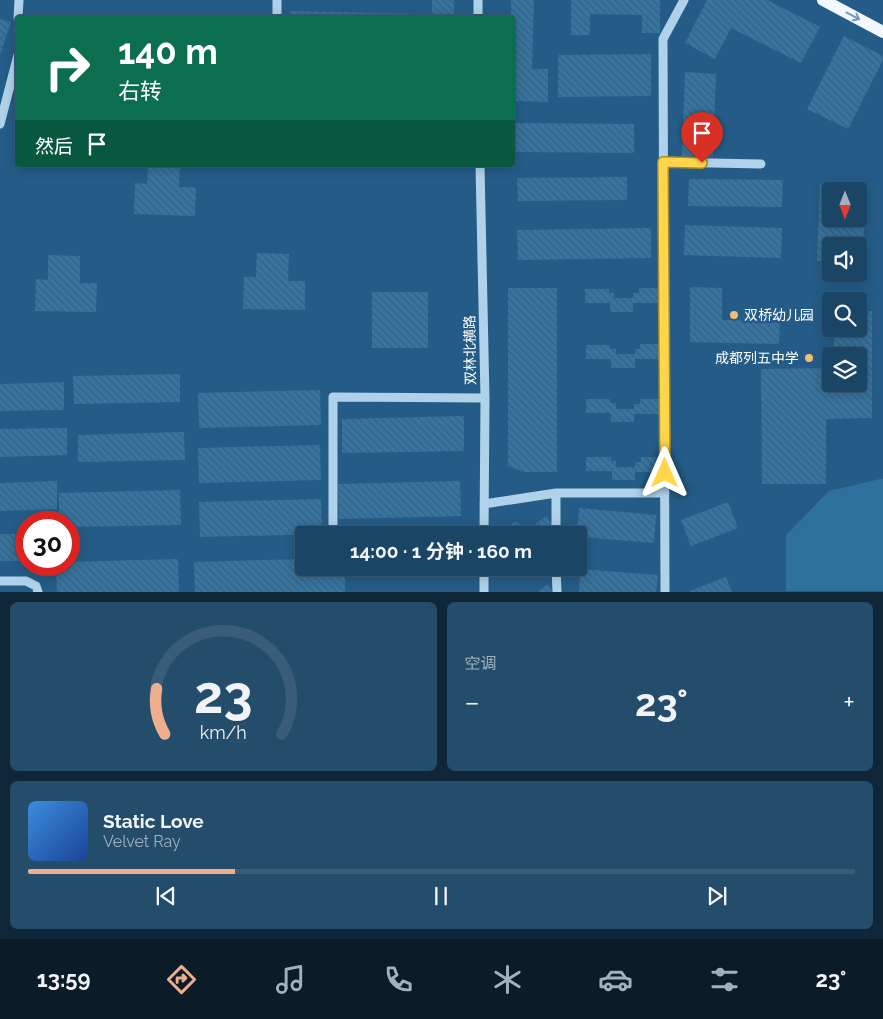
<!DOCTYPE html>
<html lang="zh">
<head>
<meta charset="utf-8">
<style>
	:root { --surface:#1b4565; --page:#244c6b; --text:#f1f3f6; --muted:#a0b1bf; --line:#395d79; --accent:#eead8d }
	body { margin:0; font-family:Raleway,"Noto Sans SC",sans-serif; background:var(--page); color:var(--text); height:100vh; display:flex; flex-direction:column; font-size:19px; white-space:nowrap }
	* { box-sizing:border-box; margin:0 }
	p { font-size:16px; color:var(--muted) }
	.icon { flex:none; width:28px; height:28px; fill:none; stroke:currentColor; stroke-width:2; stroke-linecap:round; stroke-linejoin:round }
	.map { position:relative; height:592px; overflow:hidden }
	.panel { display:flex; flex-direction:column; gap:10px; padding:10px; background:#0f2638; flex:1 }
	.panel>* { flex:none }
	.hud { position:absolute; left:15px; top:15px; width:500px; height:152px; border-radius:5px; box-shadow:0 2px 12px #0003,0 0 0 1px var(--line); background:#0b6e4f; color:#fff; overflow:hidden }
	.needle { width:32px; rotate:180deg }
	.controls { position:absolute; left:822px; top:182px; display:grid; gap:10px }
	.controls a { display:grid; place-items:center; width:45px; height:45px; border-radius:5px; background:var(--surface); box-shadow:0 2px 12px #0003,0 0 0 1px var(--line); font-size:25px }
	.speed { position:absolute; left:15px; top:511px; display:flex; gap:10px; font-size:25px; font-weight:700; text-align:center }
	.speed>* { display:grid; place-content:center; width:65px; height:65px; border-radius:50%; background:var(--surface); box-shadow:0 2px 12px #0003,0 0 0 1px var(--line); line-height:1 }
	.speed .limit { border:8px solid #d22; background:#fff; color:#111 }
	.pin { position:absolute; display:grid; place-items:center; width:42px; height:42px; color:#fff; margin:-51px -21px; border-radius:50% 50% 50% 0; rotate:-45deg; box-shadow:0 0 5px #0007 }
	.pin .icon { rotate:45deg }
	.me { position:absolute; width:55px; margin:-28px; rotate:0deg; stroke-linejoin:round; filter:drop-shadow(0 0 4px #0008) }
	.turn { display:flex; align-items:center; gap:18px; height:105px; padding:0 20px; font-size:22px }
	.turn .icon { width:65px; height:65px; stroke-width:2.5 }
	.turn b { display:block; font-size:35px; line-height:42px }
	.then { display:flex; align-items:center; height:48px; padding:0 20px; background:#0003; gap:10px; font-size:19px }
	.big { font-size:38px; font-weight:700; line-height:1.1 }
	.panel .tile { flex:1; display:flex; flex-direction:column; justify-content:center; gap:8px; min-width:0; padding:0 18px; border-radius:8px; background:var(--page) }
	.panel .dial { align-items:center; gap:0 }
	.dial svg { height:130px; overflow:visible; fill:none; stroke:var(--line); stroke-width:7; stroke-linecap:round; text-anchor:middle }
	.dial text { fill:var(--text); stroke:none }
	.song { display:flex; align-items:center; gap:15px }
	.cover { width:60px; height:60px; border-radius:8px; background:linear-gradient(135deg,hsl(210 70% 55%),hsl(220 70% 35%)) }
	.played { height:5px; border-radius:2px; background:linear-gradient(90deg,var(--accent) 25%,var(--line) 25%) }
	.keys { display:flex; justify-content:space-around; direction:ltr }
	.heat { display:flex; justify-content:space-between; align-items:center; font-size:28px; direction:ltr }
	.panel .tiles { flex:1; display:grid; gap:10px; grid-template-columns:1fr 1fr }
	.tile:last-child { grid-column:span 2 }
	.trip { position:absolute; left:295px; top:526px; width:292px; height:50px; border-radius:5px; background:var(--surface); box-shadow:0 2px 12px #0003,0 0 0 1px var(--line); font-weight:700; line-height:50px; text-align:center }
	.menu { display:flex; height:80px; justify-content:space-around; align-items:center; background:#0b1c28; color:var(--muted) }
	.menu .icon { width:35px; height:35px }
	.menu .current { color:var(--accent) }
	.menu b { font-size:22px; color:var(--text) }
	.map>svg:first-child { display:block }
</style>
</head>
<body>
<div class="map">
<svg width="883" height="592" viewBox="0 0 883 592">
	<defs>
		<pattern id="building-back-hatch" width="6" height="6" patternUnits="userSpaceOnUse" patternTransform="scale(1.25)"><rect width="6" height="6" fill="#3475a3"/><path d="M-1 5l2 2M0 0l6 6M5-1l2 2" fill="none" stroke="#415e73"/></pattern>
	</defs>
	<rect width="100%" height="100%" fill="#245c87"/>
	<!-- grass -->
	<path fill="#2e709e" d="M880,479H883V591H786V535L829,491Z"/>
	<!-- building -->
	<path fill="url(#building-back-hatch)" fill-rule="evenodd" d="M432,0H454V18H432Z
		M511,0H534L532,69H548V102L512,101V18H511Z
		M571,0H660V33H642V15L590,14V35H571Z
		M707,0H767L820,27L801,63L731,28L715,59L685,43Z
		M290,11L427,14V18H289Z
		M261,14V18H193V16Z
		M0,19L11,22L0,55Z
		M844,36L883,56V60L848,129L807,109Z
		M651,54V96L558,97V55Z
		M685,72L716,74L713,158L682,156Z
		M516,123L634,124V153L516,152Z
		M148,165H180L179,187H196L195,216L134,214L135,183L147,184Z
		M627,177V200L518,201L517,178Z
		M689,179L783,180L782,207L688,206Z
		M820,183L865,184L863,262H859V246H831V261H817ZM831,191H859V219H831Z
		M685,225L782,228L781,258L684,255Z
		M651,228V258L518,260L517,230Z
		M257,253L289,254L288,281H305V310L243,309L244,277H256Z
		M48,255L80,256V283H97L96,312L35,311L36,279L48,280Z
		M690,287L722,288V320L780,321L779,344L690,342Z
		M508,288H557V472H524L508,466Z
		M639,288H660V303H633V312H610V303H585V289H609V293H614V298H633V293H639Z
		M372,292H428V348H372Z
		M859,311H872V418L826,419V484H762L761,369L831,368V384H859V356H834V329H859Z
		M640,344H662V359H635V368H611V359H586V345H610V349H616V354H635V349H640Z
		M180,374V402L74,404L73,376Z
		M64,382V410L0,411V384Z
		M320,390L321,425L199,428L198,393Z
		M586,399H610V403H616V409H634V404H640V399H661V414H634V422H611V413H586Z
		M464,416V451L342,453V419Z
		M67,428V455L0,457V429Z
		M184,432L185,460L78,462V435Z
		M320,445L321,480L199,483L198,448Z
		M586,457H611V461H616V467H635V462H641V457H662V472H635V480H612V471H586Z
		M57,481V509L0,511V483Z
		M460,481L461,516L339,519L338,484Z
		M180,490L181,525L69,527V522H59V493Z
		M321,499L322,534L200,537L199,502Z
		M728,502L738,528L691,546L681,520Z
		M579,508L656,515L654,543L579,537V535H577Z
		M546,516L554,526L542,535H512L507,533L514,521L529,529Z
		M0,534H26V561H0Z
		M178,559L179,592H57L56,565H69V562Z
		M304,559V568H345V592H195L194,562Z
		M374,568H442V574L374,575Z
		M580,569L658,575L656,592H579Z
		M726,577L732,592H690V591Z
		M548,584L553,592H538Z"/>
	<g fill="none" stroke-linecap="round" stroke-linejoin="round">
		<!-- minor -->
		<path stroke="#afd1e9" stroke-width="9" d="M478,0V18
			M18,18L19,0
			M277,18V0
			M0,124L18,55
			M663,162L761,164
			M480,165L485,398L484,535
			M556,493V535
			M484,504L556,493H665
			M333,535V397L485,398
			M556,568L557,592
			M0,581H26L36,586L38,592
			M484,592V568
			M665,592L663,39L684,0"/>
		<!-- major -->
		<path stroke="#f2f8fe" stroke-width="12" d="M823,0L883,32"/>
	</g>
	<!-- one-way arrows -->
	<defs><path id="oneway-shaft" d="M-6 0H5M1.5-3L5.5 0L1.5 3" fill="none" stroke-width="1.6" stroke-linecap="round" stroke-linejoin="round" transform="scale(1.25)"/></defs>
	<use stroke="#769ab7" href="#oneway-shaft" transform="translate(853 16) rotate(28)"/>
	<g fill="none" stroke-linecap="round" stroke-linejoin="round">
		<!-- route casing -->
		<g stroke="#a68a30" stroke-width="12">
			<path id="route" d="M665,473L663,162L702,163"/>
		</g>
		<!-- route -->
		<use href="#route" stroke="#ffd54a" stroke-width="9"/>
	</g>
	<!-- markers -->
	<g fill="#f3bd72" stroke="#245c87" stroke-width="2">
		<circle cx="734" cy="315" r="5"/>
		<circle cx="809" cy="358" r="5"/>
	</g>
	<g text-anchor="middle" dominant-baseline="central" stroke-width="5" stroke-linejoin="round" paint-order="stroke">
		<!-- poi labels -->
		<g font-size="14" fill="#fff" stroke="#245c87" text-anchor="start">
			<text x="744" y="315">双桥幼儿园</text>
			<text x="799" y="358" text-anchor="end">成都列五中学</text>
		</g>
		<!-- street labels -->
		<g font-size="14" fill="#fff" stroke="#245c87">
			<text transform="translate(470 350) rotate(-91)">双林北横路</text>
		</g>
	</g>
</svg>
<div class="controls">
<a><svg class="needle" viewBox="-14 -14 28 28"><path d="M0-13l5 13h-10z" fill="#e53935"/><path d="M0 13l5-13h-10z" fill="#a0b1bf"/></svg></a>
<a><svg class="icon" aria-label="sound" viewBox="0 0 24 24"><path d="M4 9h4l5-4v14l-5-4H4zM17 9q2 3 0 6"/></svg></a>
<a><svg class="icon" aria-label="search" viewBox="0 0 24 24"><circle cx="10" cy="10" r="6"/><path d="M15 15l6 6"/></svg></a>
<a><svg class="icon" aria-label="layers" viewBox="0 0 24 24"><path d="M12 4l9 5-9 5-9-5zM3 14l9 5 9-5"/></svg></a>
</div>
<div class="speed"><div class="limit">30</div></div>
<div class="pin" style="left:702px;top:163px;background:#d93025"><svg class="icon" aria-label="arrive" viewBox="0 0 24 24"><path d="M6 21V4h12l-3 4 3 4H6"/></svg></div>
<svg class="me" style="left:665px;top:473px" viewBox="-20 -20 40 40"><path d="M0-17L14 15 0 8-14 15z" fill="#ffd54a" stroke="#fff" stroke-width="4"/></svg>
<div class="trip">14:00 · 1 分钟 · 160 m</div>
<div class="hud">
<div class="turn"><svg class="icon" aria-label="right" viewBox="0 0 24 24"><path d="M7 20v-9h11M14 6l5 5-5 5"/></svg><div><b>140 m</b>右转</div></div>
<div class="then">然后<svg class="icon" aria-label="arrive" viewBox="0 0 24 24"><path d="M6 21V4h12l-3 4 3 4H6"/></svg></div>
</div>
</div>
<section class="panel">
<div class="tiles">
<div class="tile dial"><svg viewBox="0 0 100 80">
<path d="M14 69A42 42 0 1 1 86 69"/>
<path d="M14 69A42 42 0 0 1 9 41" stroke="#eead8d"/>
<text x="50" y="56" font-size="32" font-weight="700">23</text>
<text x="50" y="72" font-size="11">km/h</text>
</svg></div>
<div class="tile"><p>空调</p>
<div class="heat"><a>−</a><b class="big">23°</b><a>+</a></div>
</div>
<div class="tile">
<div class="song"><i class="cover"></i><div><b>Static Love</b><p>Velvet Ray</p></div></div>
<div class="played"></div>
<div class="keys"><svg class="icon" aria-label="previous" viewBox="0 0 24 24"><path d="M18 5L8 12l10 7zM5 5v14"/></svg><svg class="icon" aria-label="pause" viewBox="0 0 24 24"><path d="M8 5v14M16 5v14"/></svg><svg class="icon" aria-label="next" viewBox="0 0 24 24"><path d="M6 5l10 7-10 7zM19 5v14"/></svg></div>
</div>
</div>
</section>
<nav class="menu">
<b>13:59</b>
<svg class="icon current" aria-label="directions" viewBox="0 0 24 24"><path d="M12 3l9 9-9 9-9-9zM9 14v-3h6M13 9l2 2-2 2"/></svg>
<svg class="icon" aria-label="music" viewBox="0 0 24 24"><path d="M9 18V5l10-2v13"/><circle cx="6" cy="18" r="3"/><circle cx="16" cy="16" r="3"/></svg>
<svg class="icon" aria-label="phone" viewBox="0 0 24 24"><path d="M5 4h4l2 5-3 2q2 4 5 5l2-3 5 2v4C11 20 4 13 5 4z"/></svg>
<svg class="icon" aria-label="climate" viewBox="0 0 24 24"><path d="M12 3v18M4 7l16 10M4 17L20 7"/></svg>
<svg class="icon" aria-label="car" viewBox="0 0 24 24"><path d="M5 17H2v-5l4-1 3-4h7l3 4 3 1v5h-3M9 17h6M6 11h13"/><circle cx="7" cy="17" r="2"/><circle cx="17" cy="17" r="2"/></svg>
<svg class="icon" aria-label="filters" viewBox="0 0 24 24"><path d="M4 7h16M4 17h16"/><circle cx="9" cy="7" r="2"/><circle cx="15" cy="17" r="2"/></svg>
<b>23°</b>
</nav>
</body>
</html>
